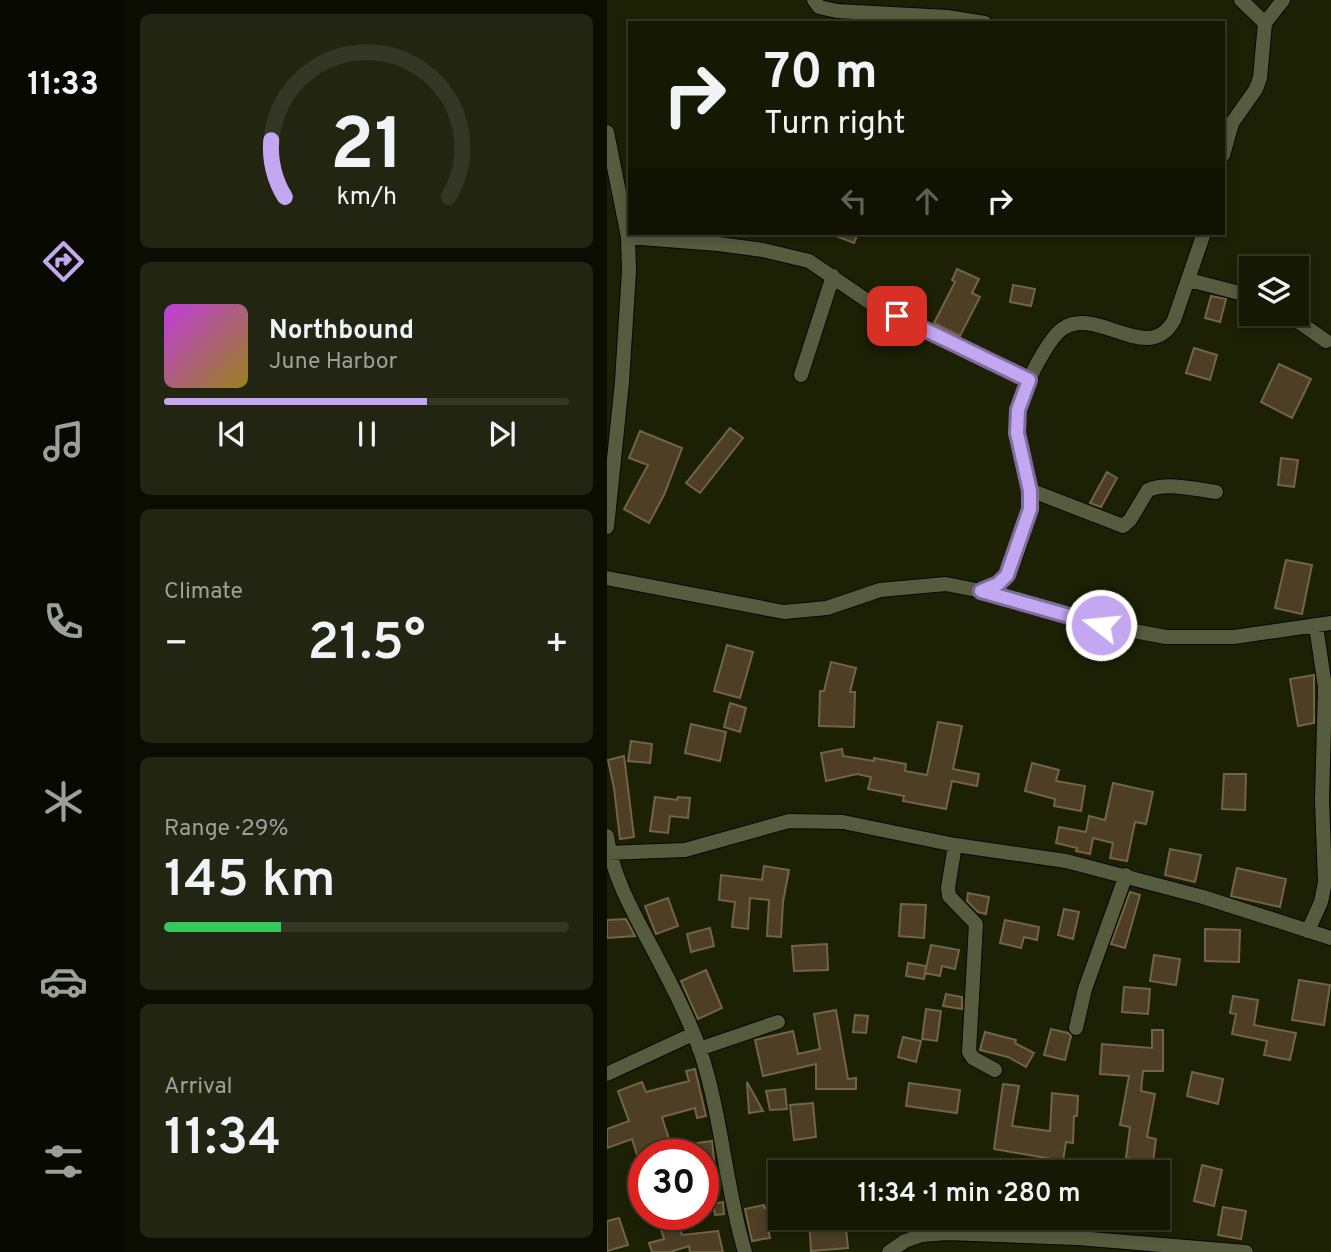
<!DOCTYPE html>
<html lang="en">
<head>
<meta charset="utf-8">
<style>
	:root { --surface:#151803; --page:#222512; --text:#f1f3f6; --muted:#9da09a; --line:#343725; --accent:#c4a7f1 }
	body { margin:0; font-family:Overpass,sans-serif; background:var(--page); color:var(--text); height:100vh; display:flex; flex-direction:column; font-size:26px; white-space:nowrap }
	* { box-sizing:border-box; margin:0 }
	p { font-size:23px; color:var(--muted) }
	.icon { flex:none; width:38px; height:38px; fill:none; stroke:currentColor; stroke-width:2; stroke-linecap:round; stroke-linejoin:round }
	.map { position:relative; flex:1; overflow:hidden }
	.details { display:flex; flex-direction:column; gap:14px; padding:14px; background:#0c0d02; width:481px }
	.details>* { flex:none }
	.guide { position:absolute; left:21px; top:21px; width:597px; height:214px; border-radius:0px; box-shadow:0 4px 10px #0003,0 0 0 2px var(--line); background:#151803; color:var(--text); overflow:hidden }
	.buttons { position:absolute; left:632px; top:256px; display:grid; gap:14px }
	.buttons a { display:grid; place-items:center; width:70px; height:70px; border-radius:0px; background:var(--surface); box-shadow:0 4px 10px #0003,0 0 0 2px var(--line); font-size:35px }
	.speed { position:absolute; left:21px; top:1139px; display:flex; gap:14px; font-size:35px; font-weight:700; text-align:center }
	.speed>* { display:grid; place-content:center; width:91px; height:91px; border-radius:50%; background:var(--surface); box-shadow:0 4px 10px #0003,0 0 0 2px var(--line); line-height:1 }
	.speed .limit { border:10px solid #d22; background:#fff; color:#111 }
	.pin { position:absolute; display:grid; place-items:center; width:60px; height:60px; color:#fff; margin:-30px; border-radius:14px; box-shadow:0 4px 10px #0006 }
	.me { position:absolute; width:77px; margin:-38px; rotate:286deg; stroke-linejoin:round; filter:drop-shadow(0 0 5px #0008) }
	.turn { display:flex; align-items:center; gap:24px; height:147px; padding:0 21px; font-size:32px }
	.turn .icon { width:91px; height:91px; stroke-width:2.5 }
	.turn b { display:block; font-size:49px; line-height:60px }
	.lanes { display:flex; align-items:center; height:66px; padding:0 21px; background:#0003; justify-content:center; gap:35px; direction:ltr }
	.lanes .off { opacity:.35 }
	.big { font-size:52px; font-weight:600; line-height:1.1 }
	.details .widget { flex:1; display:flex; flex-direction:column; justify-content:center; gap:10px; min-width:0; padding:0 24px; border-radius:10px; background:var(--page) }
	.details .dial { align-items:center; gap:0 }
	.dial svg { height:182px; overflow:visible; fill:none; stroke:var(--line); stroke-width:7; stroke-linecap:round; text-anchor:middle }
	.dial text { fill:var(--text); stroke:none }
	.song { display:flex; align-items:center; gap:21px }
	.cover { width:84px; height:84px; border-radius:10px; background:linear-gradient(135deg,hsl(290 70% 55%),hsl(50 70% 35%)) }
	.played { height:7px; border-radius:4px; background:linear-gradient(90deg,var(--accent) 65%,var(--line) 65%) }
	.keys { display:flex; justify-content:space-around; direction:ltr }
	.heat { display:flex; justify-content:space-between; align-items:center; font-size:38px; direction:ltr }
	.charge { height:10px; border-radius:5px; background:linear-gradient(90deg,#34c759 29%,var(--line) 0) }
	.trip { position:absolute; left:161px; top:1160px; width:402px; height:70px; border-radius:0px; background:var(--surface); box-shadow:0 4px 10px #0003,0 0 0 2px var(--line); font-weight:600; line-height:70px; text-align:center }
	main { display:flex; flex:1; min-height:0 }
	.menu { display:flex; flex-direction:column; width:126px; justify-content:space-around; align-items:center; background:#080a01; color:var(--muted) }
	.menu .icon { width:49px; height:49px }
	.menu .current { color:var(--accent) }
	.menu b { font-size:32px; color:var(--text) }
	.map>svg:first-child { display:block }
</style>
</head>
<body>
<main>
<nav class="menu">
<b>11:33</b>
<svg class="icon current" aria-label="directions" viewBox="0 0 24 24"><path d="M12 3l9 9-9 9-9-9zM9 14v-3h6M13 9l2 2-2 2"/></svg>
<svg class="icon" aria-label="music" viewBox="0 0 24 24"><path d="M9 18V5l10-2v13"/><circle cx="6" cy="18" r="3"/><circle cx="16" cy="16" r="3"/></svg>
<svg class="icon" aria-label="phone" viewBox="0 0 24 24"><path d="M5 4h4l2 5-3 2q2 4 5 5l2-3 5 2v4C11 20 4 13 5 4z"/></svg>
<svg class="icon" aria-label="climate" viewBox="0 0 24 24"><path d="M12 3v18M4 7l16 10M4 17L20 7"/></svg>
<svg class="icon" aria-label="car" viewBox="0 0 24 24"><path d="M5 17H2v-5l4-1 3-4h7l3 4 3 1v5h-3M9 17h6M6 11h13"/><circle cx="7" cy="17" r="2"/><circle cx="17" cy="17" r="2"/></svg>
<svg class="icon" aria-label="filters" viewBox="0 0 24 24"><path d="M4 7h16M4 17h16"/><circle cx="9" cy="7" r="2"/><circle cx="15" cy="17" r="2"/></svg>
</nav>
<section class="details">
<div class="widget dial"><svg viewBox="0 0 100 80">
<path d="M14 69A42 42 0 1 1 86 69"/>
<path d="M14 69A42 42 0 0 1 8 44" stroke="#c4a7f1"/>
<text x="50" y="56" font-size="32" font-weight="700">21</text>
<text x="50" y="72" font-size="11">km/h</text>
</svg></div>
<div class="widget">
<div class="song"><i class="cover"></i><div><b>Northbound</b><p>June Harbor</p></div></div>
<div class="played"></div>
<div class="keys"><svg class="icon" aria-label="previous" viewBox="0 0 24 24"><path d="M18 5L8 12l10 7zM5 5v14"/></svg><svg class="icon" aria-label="pause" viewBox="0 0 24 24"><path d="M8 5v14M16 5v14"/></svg><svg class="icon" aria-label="next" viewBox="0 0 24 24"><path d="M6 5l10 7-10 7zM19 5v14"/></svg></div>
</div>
<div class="widget"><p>Climate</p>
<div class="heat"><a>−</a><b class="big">21.5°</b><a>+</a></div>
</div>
<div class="widget"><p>Range · 29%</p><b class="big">145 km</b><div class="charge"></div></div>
<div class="widget"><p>Arrival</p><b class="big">11:34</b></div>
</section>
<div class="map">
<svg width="724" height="1252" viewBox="0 0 724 1252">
	<rect width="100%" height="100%" fill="#1c2004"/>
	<!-- building -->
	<path fill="#4d3e24" stroke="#736448" stroke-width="2" d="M221,233H251L247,243Z
		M350,269L372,279L365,293L373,297L353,336L327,323L348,282L345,280Z
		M406,285L428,289L424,306L403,302Z
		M604,296L619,299L613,322L598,318Z
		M587,348L610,355L603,380L579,373Z
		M672,364L704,379L685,418L654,402Z
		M123,428L136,438L93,493L79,483Z
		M33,431L75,448L57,495L42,523L17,509L41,465L22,458Z
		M674,458L691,460L687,487L671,485Z
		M500,472L510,478L494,507L483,503Z
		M679,560L705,565L695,614L668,608Z
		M120,645L146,652L133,698L107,691Z
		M224,662L249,668L243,692H248L247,727L212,726L213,691H217Z
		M707,675V723L691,726L683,679Z
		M123,703L139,708L133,732L117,727Z
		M331,722L355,726L346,769L372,774L370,786L345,781L339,809L296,801L297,796L261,789L264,777L250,774L219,781L214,753L235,749L236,756L267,761V758L299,764L298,771L320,775Z
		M84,724L119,732L113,761L78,753Z
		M24,741L45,744L43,763L21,761Z
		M17,756L27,837L13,839L7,788L1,760Z
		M425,763L452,770L449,781L478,786L474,811L447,806L448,799L418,791Z
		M617,774H639L638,810L615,809Z
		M506,783L546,792L539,824L528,822L520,861L503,858L506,843L486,838L483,854L469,851L470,848L449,843L452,827L479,832L482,816L498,820Z
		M48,797L70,800L71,797L83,798L81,818L63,816L61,833L43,831Z
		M563,849L594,855L588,882L558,875Z
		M157,866L182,870L176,902L174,937L160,936L162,900L143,898L141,929L125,927L128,902L112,900L114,875L155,880Z
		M630,868L679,879L673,907L624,896Z
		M523,892L533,895L518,948L504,944Z
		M361,893L382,897L379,914L371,912L360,901Z
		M61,898L71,926L49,934L38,906Z
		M294,904L319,905L317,938L292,936Z
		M457,909L472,912L466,939L451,935Z
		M19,919L28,936L0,938V920Z
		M398,920L432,927L430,940L417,937L414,948L393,943Z
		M103,928L107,946L84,952L80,934Z
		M598,929L633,930L632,962L598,961Z
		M220,944L221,970L187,971L185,946Z
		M324,945L352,950L348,969L335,966L333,976L318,973Z
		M547,955L573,959L569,985L543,981Z
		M301,963L319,966L317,979L299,976Z
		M99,970L115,1008L91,1019L74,981Z
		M692,980L723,985L717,1025L685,1020Z
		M517,987L543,989L541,1014L515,1012Z
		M339,994L355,997V1009L336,1006Z
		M626,996L651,1000L647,1025L689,1033L683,1060L657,1055L660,1041L625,1034L629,1014L623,1013Z
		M319,1009L334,1011L330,1041L315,1039Z
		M229,1010L241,1079L249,1078V1089H209V1064L156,1076L148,1040L186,1031L191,1054L213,1049L207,1014Z
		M248,1015L261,1016L259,1033L246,1032Z
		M444,1029L461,1033L464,1036L458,1060L437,1055Z
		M545,1030H556V1071H536L534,1091L548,1094L540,1137L549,1139L546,1162L519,1158L523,1127L513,1125L522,1076L493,1074L495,1044L545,1048Z
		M378,1032L409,1040L408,1043L427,1053L419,1067L401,1057L373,1050Z
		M296,1037L314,1041L309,1062L291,1057Z
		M88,1069L99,1116L90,1118L88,1108L55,1117L67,1155H30L25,1139L0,1148V1129L22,1121L11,1091L35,1082L39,1092L82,1081L79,1071Z
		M585,1072L616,1079L611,1104L580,1096Z
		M140,1082L156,1111L142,1113Z
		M302,1083L353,1090L350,1113L299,1106Z
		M396,1084L412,1086L405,1126L443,1131L445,1093L471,1096L470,1116H467L466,1143L459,1142L456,1161L387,1149Z
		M178,1089L180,1109L163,1110L159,1091Z
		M206,1103L209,1137L187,1140L183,1105Z
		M105,1141L110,1187L96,1189V1155H91L90,1143Z
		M595,1165L615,1170L607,1206L587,1201Z
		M116,1202L117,1214L108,1215L106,1204Z
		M157,1205V1208L173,1205V1222L160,1224L163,1238L145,1241L138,1209Z
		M616,1207L639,1211L634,1239L611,1235Z
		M55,1214H68L75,1235L111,1231L116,1252H83L82,1246L63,1252H45L42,1243L57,1239L54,1229L59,1228Z
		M12,1218L21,1245L0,1251V1221Z
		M202,1218H238L241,1248L204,1251Z"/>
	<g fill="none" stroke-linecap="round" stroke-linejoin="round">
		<!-- street casing -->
		<g stroke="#070900" stroke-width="16">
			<path id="street" d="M207,0L212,7L230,11L340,17L378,23
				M634,0L658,23
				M0,132L21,237L22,271L15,382L0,527
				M616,155L625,123L649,89L653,78L658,23L676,0
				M21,237L111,244L156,250L202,261L268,306L422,380
				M582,280L644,296
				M679,313L719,341
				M194,375L226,276
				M423,490L516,526L523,520L541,490C561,482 588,489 609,492
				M0,578L177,612L220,608L273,590L339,584L374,591L494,625L559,637H627L724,623
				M374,591C383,587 395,584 401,574C409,559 424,509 423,492C422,482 418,471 416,461C408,430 409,412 421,383C427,368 443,338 455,329C489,304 542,367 567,320L597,233
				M0,836C5,875 25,910 43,944C61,978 80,1014 93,1050C115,1116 118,1186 138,1252
				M348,845L341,888L342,896L369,924L362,1052L366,1058L388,1070
				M0,853L78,850L182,821L236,822L348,845L459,861L596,897L724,938
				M701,931L714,902L718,882L715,800L718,687L709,626
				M469,1028L478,989L519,875
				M92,1049L171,1022
				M0,1074L86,1034
				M282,1252L298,1241L315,1235L340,1233L471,1238L639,1252"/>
		</g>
		<!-- street -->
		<use href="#street" stroke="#575c3f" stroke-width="14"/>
	</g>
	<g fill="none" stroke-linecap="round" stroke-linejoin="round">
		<!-- route casing -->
		<g stroke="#7f6d9d" stroke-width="18">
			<path id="route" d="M290,316L422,380L411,410L410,433L423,491V509L400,575L391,584L374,591L494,625"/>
		</g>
		<!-- route -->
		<use href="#route" stroke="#c4a7f1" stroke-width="12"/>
	</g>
</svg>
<div class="buttons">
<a><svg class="icon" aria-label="layers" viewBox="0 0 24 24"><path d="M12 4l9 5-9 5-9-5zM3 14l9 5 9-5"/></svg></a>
</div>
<div class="speed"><div class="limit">30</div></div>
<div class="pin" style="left:290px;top:316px;background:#d93025"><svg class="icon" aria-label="arrive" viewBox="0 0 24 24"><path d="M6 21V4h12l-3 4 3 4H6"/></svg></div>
<svg class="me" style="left:494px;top:625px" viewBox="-20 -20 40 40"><circle r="17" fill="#c4a7f1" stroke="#fff" stroke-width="3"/><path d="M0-11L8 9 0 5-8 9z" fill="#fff"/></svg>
<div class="trip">11:34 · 1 min · 280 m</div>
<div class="guide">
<div class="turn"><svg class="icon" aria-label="right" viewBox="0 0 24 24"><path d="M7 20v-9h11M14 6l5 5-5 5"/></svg><div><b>70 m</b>Turn right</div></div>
<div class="lanes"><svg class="icon off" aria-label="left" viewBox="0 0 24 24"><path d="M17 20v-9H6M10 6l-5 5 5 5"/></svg><svg class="icon off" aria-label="ahead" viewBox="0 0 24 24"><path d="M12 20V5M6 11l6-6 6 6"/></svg><svg class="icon" aria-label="right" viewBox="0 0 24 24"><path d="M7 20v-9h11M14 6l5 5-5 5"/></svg></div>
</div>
</div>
</main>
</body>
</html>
